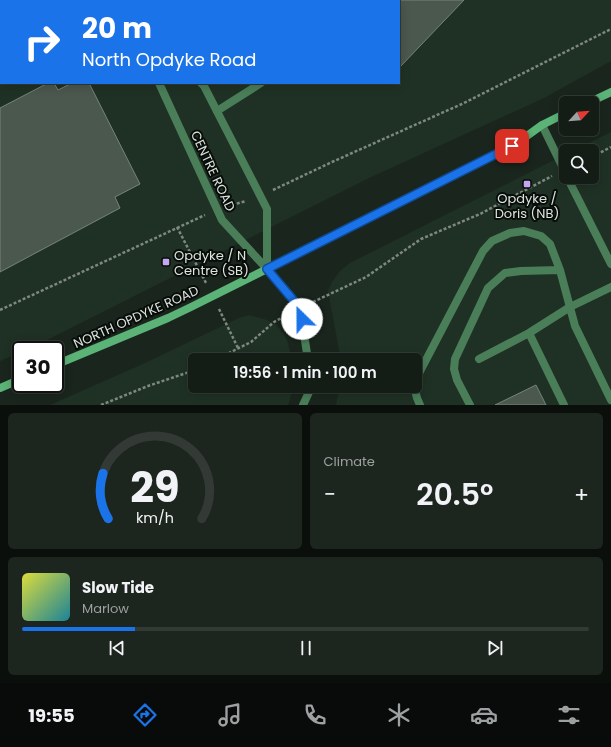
<!DOCTYPE html>
<html lang="en">
<head>
<meta charset="utf-8">
<style>
	:root { --surface:#141c16; --page:#1d251f; --text:#f1f3f6; --muted:#9da1a1; --line:#333a35; --accent:#1a73e8 }
	body { margin:0; font-family:Poppins,sans-serif; background:var(--page); color:var(--text); height:100vh; display:flex; flex-direction:column; font-size:15px; white-space:nowrap }
	* { box-sizing:border-box; margin:0 }
	p { font-size:13px; color:var(--muted) }
	.icon { flex:none; width:22px; height:22px; fill:none; stroke:currentColor; stroke-width:2; stroke-linecap:round; stroke-linejoin:round }
	.map { position:relative; height:405px; overflow:hidden }
	.drawer { display:flex; flex-direction:column; gap:8px; padding:8px; background:#0b0f0c; flex:1 }
	.drawer>* { flex:none }
	.guide { position:absolute; left:0px; top:0px; width:400px; height:84px; box-shadow:0 2px 10px #0003,0 0 0 1px var(--line); background:#1a73e8; color:#fff; overflow:hidden }
	.needle { width:26px; rotate:64deg }
	.fabs { position:absolute; left:559px; top:96px; display:grid; gap:8px }
	.fabs a { display:grid; place-items:center; width:40px; height:40px; border-radius:6px; background:var(--surface); box-shadow:0 2px 10px #0003,0 0 0 1px var(--line); font-size:20px }
	.speed { position:absolute; left:12px; top:341px; display:flex; gap:8px; font-size:20px; font-weight:700; text-align:center }
	.speed>* { display:grid; place-content:center; width:52px; height:52px; border-radius:50%; background:var(--surface); box-shadow:0 2px 10px #0003,0 0 0 1px var(--line); line-height:1 }
	.speed .limit { border:2px solid #111; border-radius:6px; background:#fff; color:#111 }
	.pin { position:absolute; display:grid; place-items:center; width:34px; height:34px; color:#fff; margin:-17px; border-radius:8px; box-shadow:0 2px 6px #0006 }
	.me { position:absolute; width:44px; margin:-22px; rotate:337deg; stroke-linejoin:round; filter:drop-shadow(0 0 3px #0008) }
	.turn { display:flex; align-items:center; gap:14px; height:84px; padding:0 16px; font-size:18px }
	.turn .icon { width:52px; height:52px; stroke-width:2.5 }
	.turn b { display:block; font-size:28px; line-height:34px }
	.big { font-size:30px; font-weight:600; line-height:1.1 }
	.drawer .card { flex:1; display:flex; flex-direction:column; justify-content:center; gap:6px; min-width:0; padding:0 14px; border-radius:6px; background:var(--page) }
	.drawer .dial { align-items:center; gap:0 }
	.dial svg { height:104px; overflow:visible; fill:none; stroke:var(--line); stroke-width:7; stroke-linecap:round; text-anchor:middle }
	.dial text { fill:var(--text); stroke:none }
	.song { display:flex; align-items:center; gap:12px }
	.cover { width:48px; height:48px; border-radius:6px; background:linear-gradient(135deg,hsl(60 70% 55%),hsl(190 70% 35%)) }
	.played { height:4px; border-radius:2px; background:linear-gradient(90deg,var(--accent) 20%,var(--line) 20%) }
	.keys { display:flex; justify-content:space-around; direction:ltr }
	.heat { display:flex; justify-content:space-between; align-items:center; font-size:22px; direction:ltr }
	.drawer .tiles { flex:1; display:grid; gap:8px; grid-template-columns:1fr 1fr }
	.card:last-child { grid-column:span 2 }
	.trip { position:absolute; left:188px; top:353px; width:234px; height:40px; border-radius:6px; background:var(--surface); box-shadow:0 2px 10px #0003,0 0 0 1px var(--line); font-weight:600; line-height:40px; text-align:center }
	.tab-bar { display:flex; height:64px; justify-content:space-around; align-items:center; background:#080b09; color:var(--muted) }
	.tab-bar .icon { width:28px; height:28px }
	.tab-bar .on { color:var(--accent) }
	.tab-bar b { font-size:18px; color:var(--text) }
	.map>svg:first-child { display:block }
</style>
</head>
<body>
<div class="map">
<svg width="611" height="405" viewBox="0 0 611 405">
	<rect width="100%" height="100%" fill="#1a261d"/>
	<!-- built -->
	<path fill="#1f3124" fill-rule="evenodd" d="M0,0H611V61L542,99L369,178L29,349L21,350V352L0,361ZM1,1H399V83H1Z
		M611,132V405H336L340,386H415V360H341L328,291L332,282L340,271L350,263L566,154V177H592V151H573Z
		M249,315L267,320L276,325L284,334L287,340L292,360H195V386H294L288,405H50L145,363L239,318Z"/>
	<!-- building -->
	<path fill="#4b584e" stroke="#768479" d="M399,0H464L399,68Z
		M48,83H54L58,90L72,83H89L140,184L115,197L120,208L0,272V108Z
		M536,385L546,405H495Z"/>
	<g fill="none" stroke-linecap="round" stroke-linejoin="round">
		<!-- path -->
		<path stroke="#7e8880" stroke-width="2.5" stroke-dasharray="3 2" stroke-linecap="butt" d="M592,157L611,147
			M273,190L332,162L464,103L611,29
			M232,205L246,201
			M177,227L206,283
			M313,302L366,277L421,239L480,214L552,176
			M219,309L238,348
			M0,310L205,215
			M215,360L251,342L274,322L287,315
			M101,405L148,386L195,370"/>
		<!-- service -->
		<path stroke="#4a7e59" stroke-width="8" d="M234,0L235,1
			M217,111L261,83
			M529,333L564,405
			M479,359L529,333L570,307L611,287
			M415,383L416,379L483,251L492,241L510,233L524,231L541,236L550,244L560,270L575,326L611,400
			M414,386L417,398L420,405
			M470,405L457,380L454,369L455,359L488,288L505,273L521,271L560,270"/>
		<!-- minor -->
		<path stroke="#4a7e59" stroke-width="8" d="M121,0L122,1
			M159,83L222,220L267,269L300,308L308,360
			M201,83L204,86L267,209V269
			M542,125L566,174
			M567,177L611,264
			M303,405L310,390V386"/>
		<!-- secondary -->
		<path stroke="#5bb377" stroke-width="8" d="M588,103L611,92
			M55,365L168,318L191,307L513,146L542,125L566,113
			M0,388L21,379"/>
	</g>
	<g fill="none" stroke-linecap="round" stroke-linejoin="round">
		<!-- route casing -->
		<g stroke="#114b97" stroke-width="10">
			<path id="route" d="M302,319L300,308L267,269L512,146"/>
		</g>
		<!-- route -->
		<use href="#route" stroke="#1a73e8" stroke-width="7"/>
	</g>
	<!-- markers -->
	<g fill="#c5a7f1" stroke="#080d09" stroke-width="1.5">
		<rect x="523" y="180" width="8" height="8" rx="2"/>
		<rect x="162" y="258" width="8" height="8" rx="2"/>
	</g>
	<g text-anchor="middle" dominant-baseline="central" stroke-width="4" stroke-linejoin="round" paint-order="stroke">
		<!-- street labels -->
		<g font-size="13" fill="#dce4de" stroke="#080d09">
			<text transform="translate(213 171) rotate(65)">CENTRE ROAD</text>
			<text transform="translate(136 317) rotate(-24)">NORTH OPDYKE ROAD</text>
		</g>
		<!-- poi labels -->
		<g font-size="13" fill="#dce4de" stroke="#080d09">
			<text x="527" y="198">Opdyke /<tspan x="527" dy="15">Doris (NB)</tspan></text>
			<text x="174" y="255" text-anchor="start">Opdyke / N<tspan x="174" dy="15">Centre (SB)</tspan></text>
		</g>
	</g>
</svg>
<div class="fabs">
<a><svg class="needle" viewBox="-14 -14 28 28"><path d="M0-13l5 13h-10z" fill="#e53935"/><path d="M0 13l5-13h-10z" fill="#9da1a1"/></svg></a>
<a><svg class="icon" aria-label="search" viewBox="0 0 24 24"><circle cx="10" cy="10" r="6"/><path d="M15 15l6 6"/></svg></a>
</div>
<div class="speed"><div class="limit">30</div></div>
<div class="pin" style="left:512px;top:146px;background:#d93025"><svg class="icon" aria-label="arrive" viewBox="0 0 24 24"><path d="M6 21V4h12l-3 4 3 4H6"/></svg></div>
<svg class="me" style="left:302px;top:319px" viewBox="-20 -20 40 40"><circle r="19" fill="#fff"/><path d="M0-13L10 11 0 6-10 11z" fill="#1a73e8"/></svg>
<div class="trip">19:56 · 1 min · 100 m</div>
<div class="guide">
<div class="turn"><svg class="icon" aria-label="right" viewBox="0 0 24 24"><path d="M7 20v-9h11M14 6l5 5-5 5"/></svg><div><b>20 m</b>North Opdyke Road</div></div>
</div>
</div>
<section class="drawer">
<div class="tiles">
<div class="card dial"><svg viewBox="0 0 100 80">
<path d="M14 69A42 42 0 1 1 86 69"/>
<path d="M14 69A42 42 0 0 1 10 34" stroke="#1a73e8"/>
<text x="50" y="56" font-size="32" font-weight="700">29</text>
<text x="50" y="72" font-size="11">km/h</text>
</svg></div>
<div class="card"><p>Climate</p>
<div class="heat"><a>−</a><b class="big">20.5°</b><a>+</a></div>
</div>
<div class="card">
<div class="song"><i class="cover"></i><div><b>Slow Tide</b><p>Marlow</p></div></div>
<div class="played"></div>
<div class="keys"><svg class="icon" aria-label="previous" viewBox="0 0 24 24"><path d="M18 5L8 12l10 7zM5 5v14"/></svg><svg class="icon" aria-label="pause" viewBox="0 0 24 24"><path d="M8 5v14M16 5v14"/></svg><svg class="icon" aria-label="next" viewBox="0 0 24 24"><path d="M6 5l10 7-10 7zM19 5v14"/></svg></div>
</div>
</div>
</section>
<nav class="tab-bar">
<b>19:55</b>
<svg class="icon on" aria-label="directions" viewBox="0 0 24 24"><path d="M12 3l9 9-9 9-9-9zM9 14v-3h6M13 9l2 2-2 2"/></svg>
<svg class="icon" aria-label="music" viewBox="0 0 24 24"><path d="M9 18V5l10-2v13"/><circle cx="6" cy="18" r="3"/><circle cx="16" cy="16" r="3"/></svg>
<svg class="icon" aria-label="phone" viewBox="0 0 24 24"><path d="M5 4h4l2 5-3 2q2 4 5 5l2-3 5 2v4C11 20 4 13 5 4z"/></svg>
<svg class="icon" aria-label="climate" viewBox="0 0 24 24"><path d="M12 3v18M4 7l16 10M4 17L20 7"/></svg>
<svg class="icon" aria-label="car" viewBox="0 0 24 24"><path d="M5 17H2v-5l4-1 3-4h7l3 4 3 1v5h-3M9 17h6M6 11h13"/><circle cx="7" cy="17" r="2"/><circle cx="17" cy="17" r="2"/></svg>
<svg class="icon" aria-label="filters" viewBox="0 0 24 24"><path d="M4 7h16M4 17h16"/><circle cx="9" cy="7" r="2"/><circle cx="15" cy="17" r="2"/></svg>
</nav>
</body>
</html>
